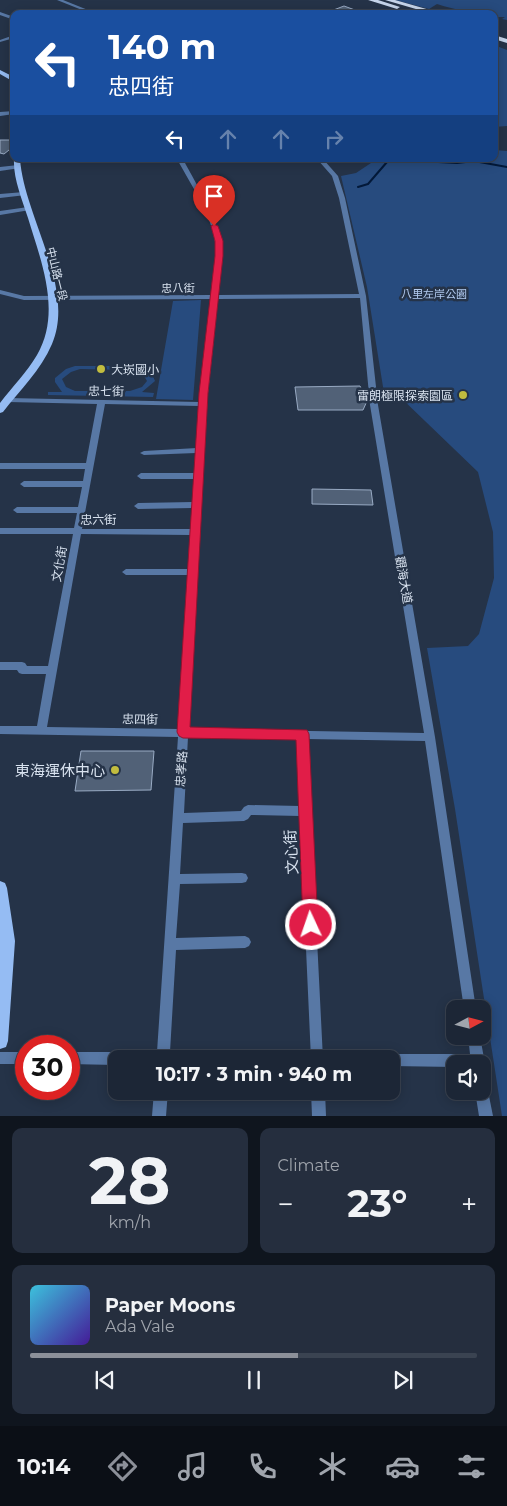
<!DOCTYPE html>
<html lang="en">
<head>
<meta charset="utf-8">
<style>
	:root { --surface:#1c2636; --page:#252e3e; --text:#f1f3f6; --muted:#a0a5ad; --line:#3a4351; --accent:#8c9099 }
	body { margin:0; font-family:Montserrat,"Noto Sans TC",sans-serif; background:var(--page); color:var(--text); height:100vh; display:flex; flex-direction:column; font-size:19px; white-space:nowrap }
	* { box-sizing:border-box; margin:0 }
	p { font-size:16px; color:var(--muted) }
	.icon { flex:none; width:28px; height:28px; fill:none; stroke:currentColor; stroke-width:2; stroke-linecap:round; stroke-linejoin:round }
	.map { position:relative; height:1116px; overflow:hidden }
	.panel { display:flex; flex-direction:column; gap:12px; padding:12px; background:#0f151e; flex:1 }
	.panel>* { flex:none }
	.top-card { position:absolute; left:10px; top:10px; width:488px; height:152px; border-radius:10px; box-shadow:0 2px 12px #0003,0 0 0 1px var(--line); background:#1a4fa0; color:#fff; overflow:hidden }
	.needle { width:32px; rotate:83deg }
	.fabs { position:absolute; left:446px; top:1000px; display:grid; gap:10px }
	.fabs a { display:grid; place-items:center; width:45px; height:45px; border-radius:10px; background:var(--surface); box-shadow:0 2px 12px #0003,0 0 0 1px var(--line); font-size:25px }
	.speed { position:absolute; left:15px; top:1035px; display:flex; gap:10px; font-size:25px; font-weight:700; text-align:center }
	.speed>* { display:grid; place-content:center; width:65px; height:65px; border-radius:50%; background:var(--surface); box-shadow:0 2px 12px #0003,0 0 0 1px var(--line); line-height:1 }
	.speed .limit { border:8px solid #d22; background:#fff; color:#111 }
	.pin { position:absolute; display:grid; place-items:center; width:42px; height:42px; color:#fff; margin:-51px -21px; border-radius:50% 50% 50% 0; rotate:-45deg; box-shadow:0 0 5px #0007 }
	.pin .icon { rotate:45deg }
	.me { position:absolute; width:55px; margin:-28px; rotate:357deg; stroke-linejoin:round; filter:drop-shadow(0 0 4px #0008) }
	.turn { display:flex; align-items:center; gap:18px; height:105px; padding:0 15px; font-size:22px }
	.turn .icon { width:65px; height:65px; stroke-width:2.5 }
	.turn b { display:block; font-size:35px; line-height:42px }
	.lanes { display:flex; align-items:center; height:48px; padding:0 15px; background:#0003; justify-content:center; gap:25px; direction:ltr }
	.lanes .off { opacity:.35 }
	.big { font-size:38px; font-weight:700; line-height:1.1 }
	.panel .widget { flex:1; display:flex; flex-direction:column; justify-content:center; gap:8px; min-width:0; padding:0 18px; border-radius:10px; background:var(--page) }
	.panel .dial { align-items:center; gap:0 }
	.dial b { font-size:65px; line-height:1 }
	.song { display:flex; align-items:center; gap:15px }
	.cover { width:60px; height:60px; border-radius:8px; background:linear-gradient(135deg,hsl(190 70% 55%),hsl(260 70% 35%)) }
	.played { height:5px; border-radius:2px; background:linear-gradient(90deg,var(--accent) 60%,var(--line) 60%) }
	.keys { display:flex; justify-content:space-around; direction:ltr }
	.heat { display:flex; justify-content:space-between; align-items:center; font-size:28px; direction:ltr }
	.panel .tiles { flex:1; display:grid; gap:12px; grid-template-columns:1fr 1fr }
	.widget:last-child { grid-column:span 2 }
	.trip { position:absolute; left:108px; top:1050px; width:292px; height:50px; border-radius:10px; background:var(--surface); box-shadow:0 2px 12px #0003,0 0 0 1px var(--line); font-weight:700; line-height:50px; text-align:center }
	.tab-bar { display:flex; height:80px; justify-content:space-around; align-items:center; background:#0b0f16; color:var(--muted) }
	.tab-bar .icon { width:35px; height:35px }
	.tab-bar .active { color:var(--accent) }
	.tab-bar b { font-size:22px; color:var(--text) }
	.map>svg:first-child { display:block }
</style>
</head>
<body>
<div class="map">
<svg width="507" height="1116" viewBox="0 0 507 1116">
	<rect width="100%" height="100%" fill="#253348"/>
	<!-- green -->
	<path fill="#274b7e" fill-rule="evenodd" d="M395,0H507V20L502,19L505,17H494V14C474,14 456,10 437,4L429,9Z
		M494,45L507,50V126L494,127Z
		M494,150L507,151V1116H502L455,809L427,648L468,646L479,634L494,578L493,532L478,472L399,396L384,393L367,287L341,176L356,173L377,159H494Z
		M201,300L193,400L156,399L173,301Z
		M75,366H138L151,372L155,381L142,392L154,393L153,397L48,395V392H62L55,382V378L66,369ZM80,369L134,370L143,374L147,381L142,387L130,391H75L66,387L62,379L71,372Z"/>
	<g fill="none" stroke-linecap="round" stroke-linejoin="round">
		<!-- stream -->
		<path stroke="#031939" stroke-width="2" d="M358,187L368,184L387,162L401,160L457,163L474,161L507,167"/>
	</g>
	<!-- building -->
	<path fill="#516177" stroke="#99abc4" d="M344,6L355,10L342,14H323Z
		M0,140H14V146L4,154L0,153Z
		M360,386L367,401L363,410H298L295,387Z
		M312,489L371,490L373,505L312,504Z
		M81,751H154L151,790L75,791Z"/>
	<g fill="none" stroke-linecap="round" stroke-linejoin="round">
		<!-- minor -->
		<path fill="#5878a5" fill-rule="evenodd" d="M57,0H63L98,14H92Z
			M0,12L14,17V20L0,15Z
			M14,35V38L0,42V40Z
			M14,111V114L0,116V112Z
			M177,159H183C198,189 222,221 222,256C222,269 219,282 218,295L359,294L339,198L332,176L317,159H323L338,176L345,198L366,296L378,405L435,737L476,1009H464L425,741L307,739L323,1059H311L300,816L251,815L248,819L244,821L183,823L180,874L242,873L246,874L248,878L246,882L242,883L180,884L176,938L245,936L249,938L251,942L249,946L245,948L176,950L170,1052L244,1053L249,1054L250,1059H116V1065L69,1064V1052H157L178,737L0,734V726H37L46,674H22L19,673L17,670H0V662H22L25,663L27,666H48L73,534H0V528H74L77,513H17L13,510L17,507H78L82,487H24L20,484L24,481H83L85,469H0V463H86L97,404L8,402L4,400L8,398L200,402L211,299L24,300L0,294V290L24,296L211,295C213,282 216,269 216,256C217,221 193,189 177,159ZM360,298L370,405L424,733L188,729L208,393L218,299ZM105,404L199,406L197,448L144,451L140,453L144,455L196,453L195,473H141L137,476L141,479H195L193,502L138,503L134,506L138,509L193,508L191,529H82ZM81,534L191,535L189,569H126L122,572L126,575H188L178,729L47,727ZM188,737L297,739L300,806L248,805L244,807L241,811L184,813Z
			M18,165L20,166V168L0,171V167Z
			M24,192L26,193V195L0,198V194Z
			M28,207L31,209L30,210L0,215V211Z
			M468,1036H480L485,1064L483,1069L482,1064H455V1067L391,1066V1059H385L386,1055L391,1054H470Z
			M0,1052H26V1064H0Z
			M482,1085L487,1086L493,1116H479L475,1091H482Z
			M154,1091H168L166,1116H152Z
			M311,1091H325L326,1116H312Z"/>
		<!-- major -->
		<path fill="#95bcf3" fill-rule="evenodd" d="M0,70L14,77V82L0,74Z
			M14,159H20C24,216 76,288 52,344C41,370 20,390 3,412L0,413V403C12,387 27,372 37,355C62,312 41,261 28,218C22,199 13,178 14,159Z
			M0,881L5,883L7,888L15,941L8,1041L6,1047L0,1049Z"/>
		<!-- highway -->
		<path fill="#c6d5eb" fill-rule="evenodd" d="M368,0H378L400,7L397,9Z
			M385,0H395L444,14H433Z
			M494,35L507,39V43L494,39Z"/>
	</g>
	<!-- route -->
	<path fill="#e11d48" stroke="#92132f" d="M214,224L218,226L223,241V256L208,393L190,727L307,730L309,734L318,925L316,930L311,933L305,930L303,925L296,740L183,738L179,736L177,732L199,393L215,256V241L211,226Z"/>
	<!-- markers -->
	<g fill="#c2bd3f" stroke="#253348" stroke-width="2">
		<circle cx="101" cy="369" r="5"/>
		<circle cx="463" cy="395" r="5"/>
		<circle cx="115" cy="770" r="5"/>
	</g>
	<g text-anchor="middle" dominant-baseline="central" stroke-width="5" stroke-linejoin="round" paint-order="stroke">
		<!-- far-street labels -->
		<g font-size="11" fill="#d8e2ef" stroke="#253348">
			<text transform="translate(57 274) rotate(76)">中山路一段</text>
			<text x="178" y="288">忠八街</text>
		</g>
		<!-- far-park labels -->
		<g font-size="11" fill="#b3ccf1" stroke="#253348">
			<text x="434" y="294">八里左岸公園</text>
		</g>
		<!-- poi labels -->
		<g font-size="12" fill="#d8e2ef" stroke="#253348" text-anchor="start">
			<text x="111" y="369">大崁國小</text>
			<text x="453" y="395" text-anchor="end">雷朗極限探索園區</text>
		</g>
		<!-- street labels -->
		<g font-size="12" fill="#d8e2ef" stroke="#253348">
			<text transform="translate(106 391) rotate(1)">忠七街</text>
			<text x="98" y="519">忠六街</text>
			<text transform="translate(59 564) rotate(-80)">文化街</text>
			<text transform="translate(404 580) rotate(80)">觀海大道</text>
			<text transform="translate(140 719) rotate(1)">忠四街</text>
			<text transform="translate(181 769) rotate(-86)">忠孝路</text>
		</g>
		<!-- near-poi labels -->
		<g font-size="15" fill="#d8e2ef" stroke="#253348" text-anchor="end">
			<text x="105" y="770">東海運休中心</text>
		</g>
		<!-- near-street labels -->
		<g font-size="15" fill="#d8e2ef" stroke="#253348">
			<text transform="translate(291 852) rotate(-93)">文心街</text>
		</g>
	</g>
</svg>
<div class="fabs">
<a><svg class="needle" viewBox="-14 -14 28 28"><path d="M0-13l5 13h-10z" fill="#e53935"/><path d="M0 13l5-13h-10z" fill="#a0a5ad"/></svg></a>
<a><svg class="icon" aria-label="sound" viewBox="0 0 24 24"><path d="M4 9h4l5-4v14l-5-4H4zM17 9q2 3 0 6"/></svg></a>
</div>
<div class="speed"><div class="limit">30</div></div>
<div class="pin" style="left:214px;top:226px;background:#d93025"><svg class="icon" aria-label="arrive" viewBox="0 0 24 24"><path d="M6 21V4h12l-3 4 3 4H6"/></svg></div>
<svg class="me" style="left:311px;top:925px" viewBox="-20 -20 40 40"><circle r="17" fill="#e11d48" stroke="#fff" stroke-width="3"/><path d="M0-11L8 9 0 5-8 9z" fill="#fff"/></svg>
<div class="trip">10:17 · 3 min · 940 m</div>
<div class="top-card">
<div class="turn"><svg class="icon" aria-label="left" viewBox="0 0 24 24"><path d="M17 20v-9H6M10 6l-5 5 5 5"/></svg><div><b>140 m</b>忠四街</div></div>
<div class="lanes"><svg class="icon" aria-label="left" viewBox="0 0 24 24"><path d="M17 20v-9H6M10 6l-5 5 5 5"/></svg><svg class="icon off" aria-label="ahead" viewBox="0 0 24 24"><path d="M12 20V5M6 11l6-6 6 6"/></svg><svg class="icon off" aria-label="ahead" viewBox="0 0 24 24"><path d="M12 20V5M6 11l6-6 6 6"/></svg><svg class="icon off" aria-label="right" viewBox="0 0 24 24"><path d="M7 20v-9h11M14 6l5 5-5 5"/></svg></div>
</div>
</div>
<section class="panel">
<div class="tiles">
<div class="widget dial"><b>28</b><p>km/h</p></div>
<div class="widget"><p>Climate</p>
<div class="heat"><a>−</a><b class="big">23°</b><a>+</a></div>
</div>
<div class="widget">
<div class="song"><i class="cover"></i><div><b>Paper Moons</b><p>Ada Vale</p></div></div>
<div class="played"></div>
<div class="keys"><svg class="icon" aria-label="previous" viewBox="0 0 24 24"><path d="M18 5L8 12l10 7zM5 5v14"/></svg><svg class="icon" aria-label="pause" viewBox="0 0 24 24"><path d="M8 5v14M16 5v14"/></svg><svg class="icon" aria-label="next" viewBox="0 0 24 24"><path d="M6 5l10 7-10 7zM19 5v14"/></svg></div>
</div>
</div>
</section>
<nav class="tab-bar">
<b>10:14</b>
<svg class="icon active" aria-label="directions" viewBox="0 0 24 24"><path d="M12 3l9 9-9 9-9-9zM9 14v-3h6M13 9l2 2-2 2"/></svg>
<svg class="icon" aria-label="music" viewBox="0 0 24 24"><path d="M9 18V5l10-2v13"/><circle cx="6" cy="18" r="3"/><circle cx="16" cy="16" r="3"/></svg>
<svg class="icon" aria-label="phone" viewBox="0 0 24 24"><path d="M5 4h4l2 5-3 2q2 4 5 5l2-3 5 2v4C11 20 4 13 5 4z"/></svg>
<svg class="icon" aria-label="climate" viewBox="0 0 24 24"><path d="M12 3v18M4 7l16 10M4 17L20 7"/></svg>
<svg class="icon" aria-label="car" viewBox="0 0 24 24"><path d="M5 17H2v-5l4-1 3-4h7l3 4 3 1v5h-3M9 17h6M6 11h13"/><circle cx="7" cy="17" r="2"/><circle cx="17" cy="17" r="2"/></svg>
<svg class="icon" aria-label="filters" viewBox="0 0 24 24"><path d="M4 7h16M4 17h16"/><circle cx="9" cy="7" r="2"/><circle cx="15" cy="17" r="2"/></svg>
</nav>
</body>
</html>
